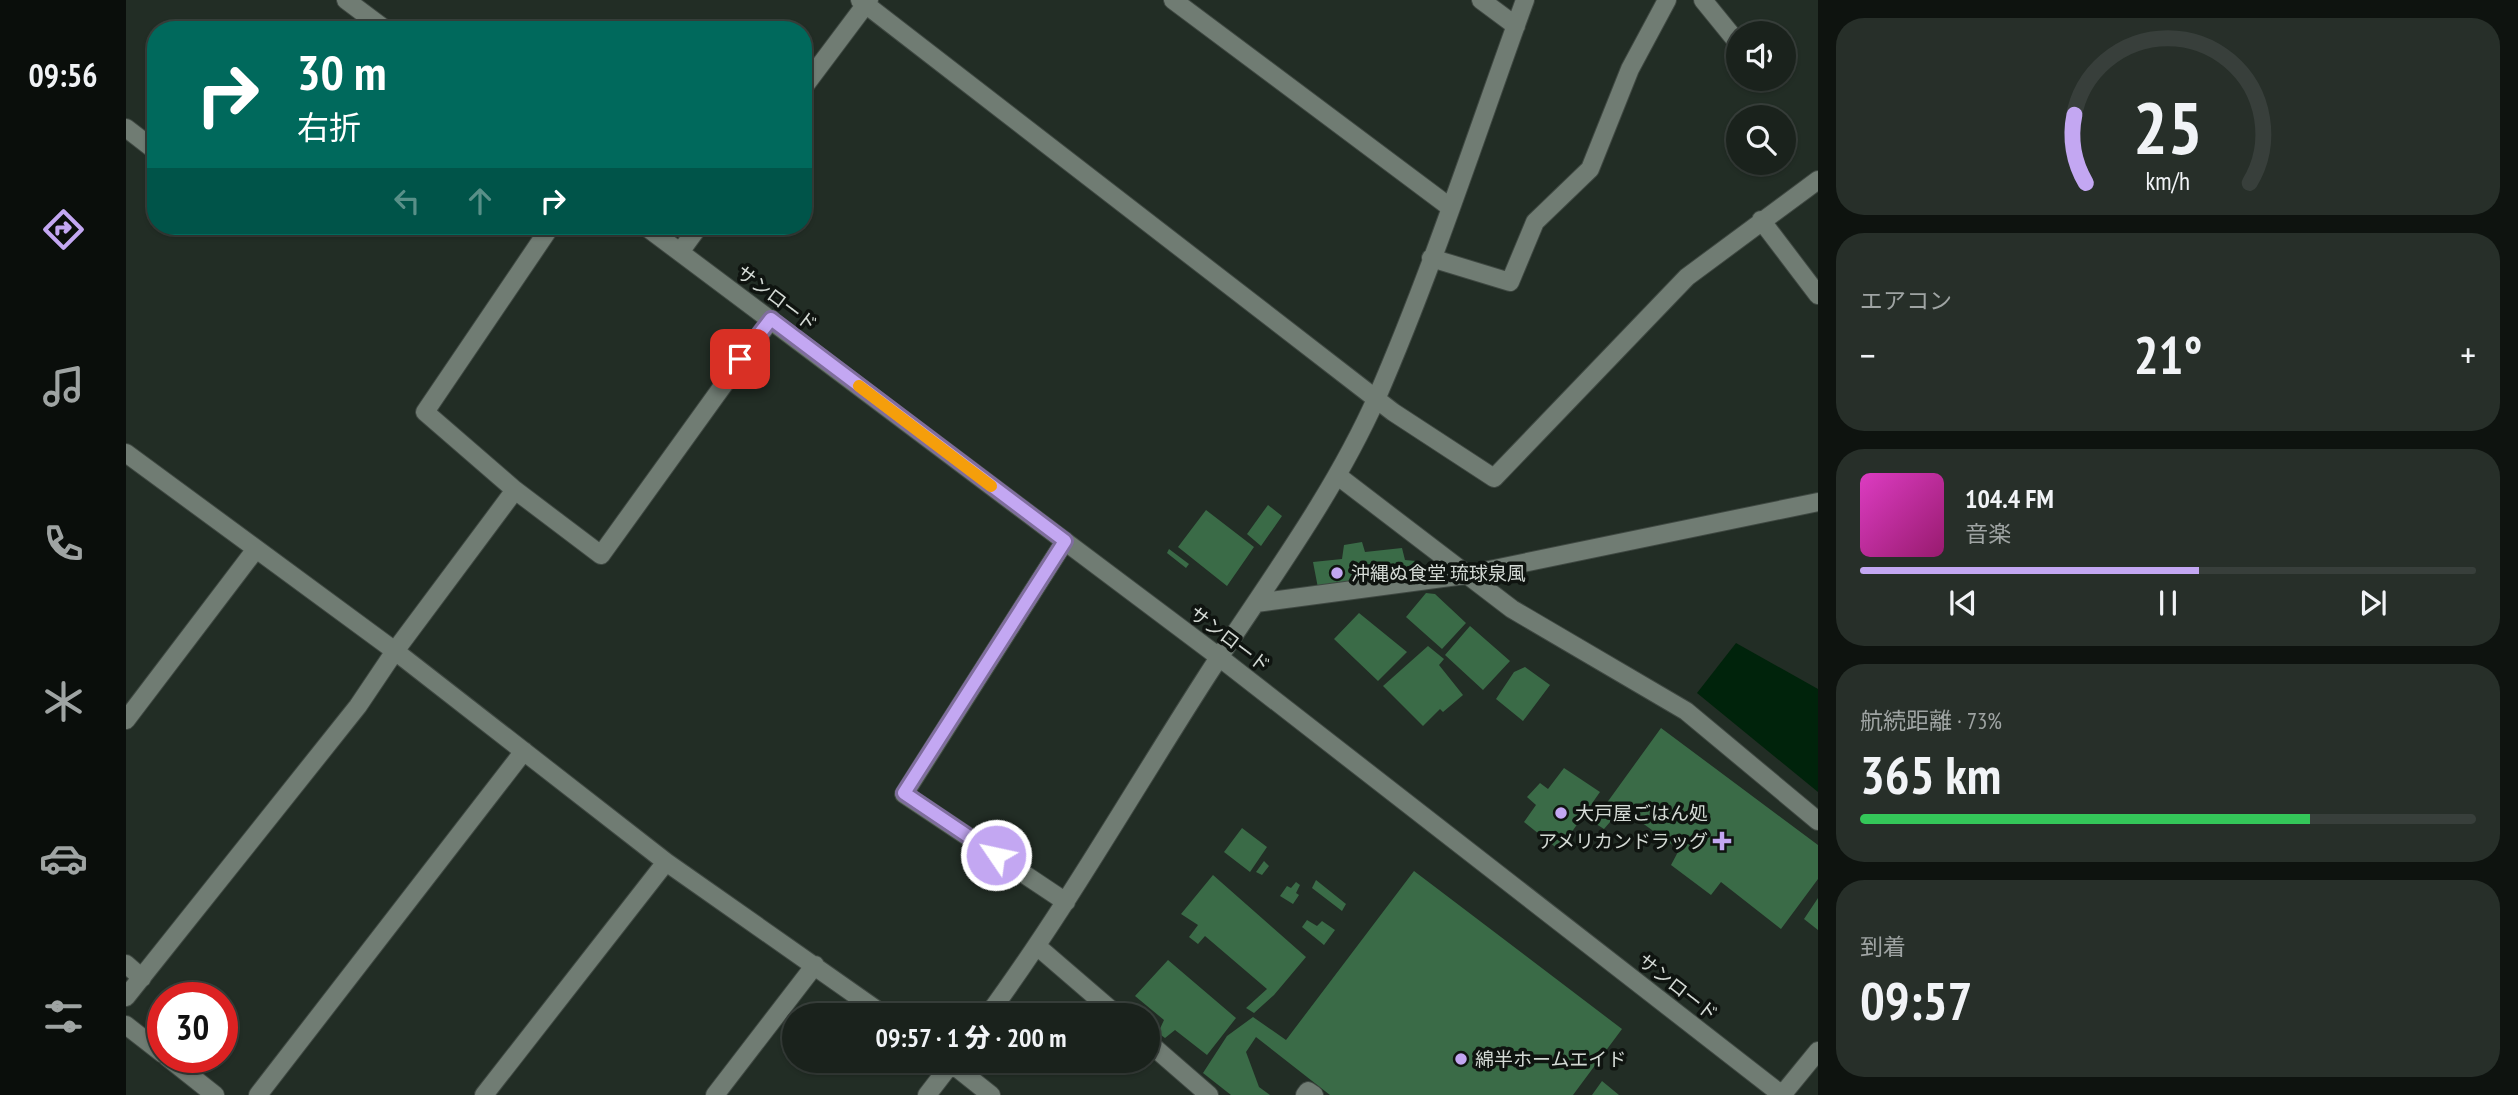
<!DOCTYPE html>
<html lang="ja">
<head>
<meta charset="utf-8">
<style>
	:root { --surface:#1a221c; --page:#272f29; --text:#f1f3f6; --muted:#9fa4a3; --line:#383f3b; --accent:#c3a7f2 }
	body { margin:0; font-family:"PT Sans Narrow","Noto Sans JP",sans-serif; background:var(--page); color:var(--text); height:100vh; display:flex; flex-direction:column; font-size:26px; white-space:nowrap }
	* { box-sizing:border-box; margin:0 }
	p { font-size:23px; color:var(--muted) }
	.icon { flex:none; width:38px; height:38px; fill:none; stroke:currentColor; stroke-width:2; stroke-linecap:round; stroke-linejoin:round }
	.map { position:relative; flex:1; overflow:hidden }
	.sheet { display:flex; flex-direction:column; gap:18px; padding:18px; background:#0e130f; width:700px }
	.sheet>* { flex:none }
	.guide { position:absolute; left:21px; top:21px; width:665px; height:214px; border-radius:28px; box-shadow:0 2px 5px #0004,0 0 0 2px var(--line); background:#00695c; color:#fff; overflow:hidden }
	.fabs { position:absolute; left:1600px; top:21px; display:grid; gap:14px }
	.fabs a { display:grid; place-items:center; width:70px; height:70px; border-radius:50%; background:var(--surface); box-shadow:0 2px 5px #0004,0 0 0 2px var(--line); font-size:35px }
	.speed { position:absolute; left:21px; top:982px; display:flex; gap:14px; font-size:35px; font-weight:700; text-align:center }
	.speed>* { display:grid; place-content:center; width:91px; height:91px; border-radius:50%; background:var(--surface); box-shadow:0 2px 5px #0004,0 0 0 2px var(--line); line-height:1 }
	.speed .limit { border:10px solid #d22; background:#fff; color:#111 }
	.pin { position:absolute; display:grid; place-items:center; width:60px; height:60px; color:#fff; margin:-30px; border-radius:14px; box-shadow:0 4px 10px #0006 }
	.me { position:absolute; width:77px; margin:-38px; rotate:304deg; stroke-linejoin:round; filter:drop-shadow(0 0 5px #0008) }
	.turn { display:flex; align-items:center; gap:24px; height:147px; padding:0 35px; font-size:32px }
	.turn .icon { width:91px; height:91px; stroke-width:2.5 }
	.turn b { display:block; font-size:49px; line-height:60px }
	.lanes { display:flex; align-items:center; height:66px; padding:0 35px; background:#0003; justify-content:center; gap:35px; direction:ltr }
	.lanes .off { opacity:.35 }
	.big { font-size:52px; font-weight:800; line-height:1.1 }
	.sheet .card { flex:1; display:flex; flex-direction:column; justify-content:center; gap:10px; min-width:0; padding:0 24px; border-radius:28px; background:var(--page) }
	.sheet .dial { align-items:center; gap:0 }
	.dial svg { height:182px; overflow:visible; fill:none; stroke:var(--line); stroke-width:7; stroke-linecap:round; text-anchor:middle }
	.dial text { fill:var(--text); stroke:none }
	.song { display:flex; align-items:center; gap:21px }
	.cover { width:84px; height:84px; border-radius:10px; background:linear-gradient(135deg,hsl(310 70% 55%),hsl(320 70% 35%)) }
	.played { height:7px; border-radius:4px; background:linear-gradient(90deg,var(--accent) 55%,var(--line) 55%) }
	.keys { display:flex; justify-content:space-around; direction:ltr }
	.heat { display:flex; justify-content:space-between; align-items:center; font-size:38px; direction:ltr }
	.charge { height:10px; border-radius:5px; background:linear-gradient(90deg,#34c759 73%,var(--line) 0) }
	.trip { position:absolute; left:656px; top:1003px; width:378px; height:70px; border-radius:35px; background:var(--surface); box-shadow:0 2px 5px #0004,0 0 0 2px var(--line); font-weight:800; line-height:70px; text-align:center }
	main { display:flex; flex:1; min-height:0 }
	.tab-bar { display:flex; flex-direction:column; width:126px; justify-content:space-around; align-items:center; background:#0a0e0b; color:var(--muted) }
	.tab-bar .icon { width:49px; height:49px }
	.tab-bar .selected { color:var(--accent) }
	.tab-bar b { font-size:32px; color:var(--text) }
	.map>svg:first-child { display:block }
</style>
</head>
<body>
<main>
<nav class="tab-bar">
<b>09:56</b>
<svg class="icon selected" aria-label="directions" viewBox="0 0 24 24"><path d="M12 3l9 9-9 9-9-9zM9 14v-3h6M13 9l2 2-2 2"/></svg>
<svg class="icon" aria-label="music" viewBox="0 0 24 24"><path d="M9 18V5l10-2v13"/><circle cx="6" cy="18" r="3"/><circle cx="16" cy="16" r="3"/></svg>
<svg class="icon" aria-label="phone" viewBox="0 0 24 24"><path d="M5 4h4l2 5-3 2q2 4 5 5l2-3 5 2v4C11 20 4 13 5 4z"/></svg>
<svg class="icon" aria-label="climate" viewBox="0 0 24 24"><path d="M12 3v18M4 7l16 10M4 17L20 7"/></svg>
<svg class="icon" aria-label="car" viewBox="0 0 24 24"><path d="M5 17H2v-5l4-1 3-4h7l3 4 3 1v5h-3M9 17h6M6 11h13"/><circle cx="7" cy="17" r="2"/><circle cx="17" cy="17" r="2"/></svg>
<svg class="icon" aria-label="filters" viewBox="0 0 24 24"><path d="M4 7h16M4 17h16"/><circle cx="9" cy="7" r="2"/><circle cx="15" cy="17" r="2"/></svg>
</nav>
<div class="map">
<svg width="1692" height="1095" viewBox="0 0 1692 1095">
	<rect width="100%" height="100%" fill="#222d25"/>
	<!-- water -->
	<path fill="#00230b" d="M1610,643L1692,689V792L1571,693Z"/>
	<!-- building -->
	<path fill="#3a6b47" d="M1142,505L1156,516L1135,546L1121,534Z
		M1080,510L1128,547L1101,586L1052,547Z
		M1236,542L1239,552L1276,548L1279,560L1290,561L1293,566H1281L1280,573L1250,574L1246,579L1192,588L1187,562L1216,559L1218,545Z
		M1043,549L1063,564L1060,568L1041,553Z
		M1300,593L1309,594L1340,623L1316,649L1280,617Z
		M1233,613L1281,652L1252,681L1208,639Z
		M1344,626L1384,661L1357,690L1319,655Z
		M1302,646L1318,659L1313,665L1337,695L1317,712L1314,709L1297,726L1257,686Z
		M1399,667L1424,685L1397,721L1370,699L1388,672Z
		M1535,728L1692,845V879L1655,929L1595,882L1585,895L1545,865L1553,850L1496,808L1478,829L1467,822Z
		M1438,768L1474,792L1433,850L1398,822L1410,805L1401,797L1414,783L1422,789Z
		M1116,828L1141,847L1124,872L1098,852Z
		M1138,861L1143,866L1136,875L1130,872Z
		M1288,871L1496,1029L1447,1095H1204L1130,1037L1120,1052L1133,1087L1144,1095H1105L1077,1073L1101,1036L1127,1017L1160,1040Z
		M1087,875L1180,957L1148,995L1128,1013L1120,1008L1141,989L1079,936L1072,944L1063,937L1072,925L1055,914Z
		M1190,880L1220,904L1216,911L1186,888Z
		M1170,882L1174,885L1170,893L1173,895L1167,904L1154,896L1161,886L1165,888Z
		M1692,898V930L1678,919Z
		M1181,920L1191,926L1196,921L1209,930L1198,945L1176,927Z
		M1042,960L1110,1018L1081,1055L1049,1030L1039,1038L1032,1033L1038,1020L1009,996Z
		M1476,1081L1493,1095H1466Z"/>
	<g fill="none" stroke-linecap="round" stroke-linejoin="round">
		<!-- minor casing -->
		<g stroke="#3f4842" stroke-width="20">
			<path id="minor" d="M220,0L260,30
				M734,0L1267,412L1368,478L1561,277L1692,180
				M1047,0L1325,208
				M1355,0L1390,26
				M1577,0L1612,43
				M677,88L743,0
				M0,128L30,151
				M1635,220L1692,295
				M425,226L299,412L389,490L475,555L645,319
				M519,226L1093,657L1656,1095
				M554,252L573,226
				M1305,258L1384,282L1409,222L1464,169L1504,69L1541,0
				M0,453L269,651L540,862L758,1015
				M1212,476L1386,609L1560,711L1692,821
				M939,541L778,794L940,902
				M1130,603L1339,575L1692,502
				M0,720L130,549
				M912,947L991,1015
				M0,964L16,978
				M0,997L232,706L269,651L389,490
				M862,1015C941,907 1007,791 1079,679C1139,586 1206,498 1251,397C1307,268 1351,132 1399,0
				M0,1025L37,1054
				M1022,1042L1083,1095
				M41,1057L89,1095
				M821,1060L865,1095
				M132,1095L398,751
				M358,1095L540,862
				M589,1095L689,965
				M801,1095L828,1060
				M1179,1095L1182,1091L1188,1095
				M1656,1095L1692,1051"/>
		</g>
		<!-- minor -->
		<use href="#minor" stroke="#707c73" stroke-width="18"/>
	</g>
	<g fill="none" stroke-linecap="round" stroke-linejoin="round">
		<!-- route casing -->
		<g stroke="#7f6d9d" stroke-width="18">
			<path id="route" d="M614,359L645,319L939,541L778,793L870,855"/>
		</g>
		<!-- route -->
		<use href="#route" stroke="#c3a7f2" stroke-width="12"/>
		<!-- slow -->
		<path stroke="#f59e0b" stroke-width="12" d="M733,386L865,486"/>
	</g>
	<!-- markers -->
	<g fill="#c3a7f2" stroke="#0f1410" stroke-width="2.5">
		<circle cx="1211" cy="573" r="7"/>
		<circle cx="1435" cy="813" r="7"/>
		<path d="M1592.5 830.5h7v7h7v7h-7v7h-7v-7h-7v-7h7z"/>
		<circle cx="1335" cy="1059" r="7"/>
	</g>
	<g text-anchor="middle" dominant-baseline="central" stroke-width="7" stroke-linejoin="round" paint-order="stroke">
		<!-- street labels -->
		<g font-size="19" fill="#d4dad5" stroke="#0f1410">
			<text transform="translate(651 298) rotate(37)">サンロード</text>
			<text transform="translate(1104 639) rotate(37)">サンロード</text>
			<text transform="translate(1552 987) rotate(38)">サンロード</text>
		</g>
		<!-- poi labels -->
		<g font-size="19" fill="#d4dad5" stroke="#0f1410" text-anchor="start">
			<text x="1225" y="573">沖縄ぬ食堂 琉球泉風</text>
			<text x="1449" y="813">大戸屋ごはん処</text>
			<text x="1582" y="841" text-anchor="end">アメリカンドラッグ</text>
			<text x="1349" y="1059">綿半ホームエイド</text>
		</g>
	</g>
</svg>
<div class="fabs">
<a><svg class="icon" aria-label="sound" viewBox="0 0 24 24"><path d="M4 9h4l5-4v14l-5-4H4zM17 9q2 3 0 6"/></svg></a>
<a><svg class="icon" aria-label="search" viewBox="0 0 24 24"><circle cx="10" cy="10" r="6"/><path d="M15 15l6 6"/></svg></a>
</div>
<div class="speed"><div class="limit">30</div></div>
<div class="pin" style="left:614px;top:359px;background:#d93025"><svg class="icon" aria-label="arrive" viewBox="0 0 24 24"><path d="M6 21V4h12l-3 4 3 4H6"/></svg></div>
<svg class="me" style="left:870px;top:855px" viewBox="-20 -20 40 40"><circle r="17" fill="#c3a7f2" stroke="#fff" stroke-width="3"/><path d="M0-11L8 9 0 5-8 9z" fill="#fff"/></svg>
<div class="trip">09:57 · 1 分 · 200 m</div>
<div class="guide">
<div class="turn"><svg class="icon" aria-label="right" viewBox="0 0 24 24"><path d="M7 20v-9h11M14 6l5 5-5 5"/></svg><div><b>30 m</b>右折</div></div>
<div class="lanes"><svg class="icon off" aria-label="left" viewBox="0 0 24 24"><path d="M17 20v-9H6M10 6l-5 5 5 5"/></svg><svg class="icon off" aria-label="ahead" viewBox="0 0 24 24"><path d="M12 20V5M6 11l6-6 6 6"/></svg><svg class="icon" aria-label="right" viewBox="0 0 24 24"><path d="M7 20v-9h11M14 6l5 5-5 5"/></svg></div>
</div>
</div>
<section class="sheet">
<div class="card dial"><svg viewBox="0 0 100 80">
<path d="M14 69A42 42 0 1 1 86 69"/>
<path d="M14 69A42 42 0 0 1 9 39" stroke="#c3a7f2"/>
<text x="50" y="56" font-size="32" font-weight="700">25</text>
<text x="50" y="72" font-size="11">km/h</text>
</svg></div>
<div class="card"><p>エアコン</p>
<div class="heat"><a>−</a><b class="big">21°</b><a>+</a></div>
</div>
<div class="card">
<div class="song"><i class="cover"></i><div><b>104.4 FM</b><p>音楽</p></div></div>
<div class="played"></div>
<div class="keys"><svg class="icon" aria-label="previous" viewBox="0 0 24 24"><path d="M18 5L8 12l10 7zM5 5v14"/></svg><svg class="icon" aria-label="pause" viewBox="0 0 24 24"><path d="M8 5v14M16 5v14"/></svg><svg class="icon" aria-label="next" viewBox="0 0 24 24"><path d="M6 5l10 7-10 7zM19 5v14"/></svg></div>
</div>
<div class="card"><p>航続距離 · 73%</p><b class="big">365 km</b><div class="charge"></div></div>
<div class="card"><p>到着</p><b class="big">09:57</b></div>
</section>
</main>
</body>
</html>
